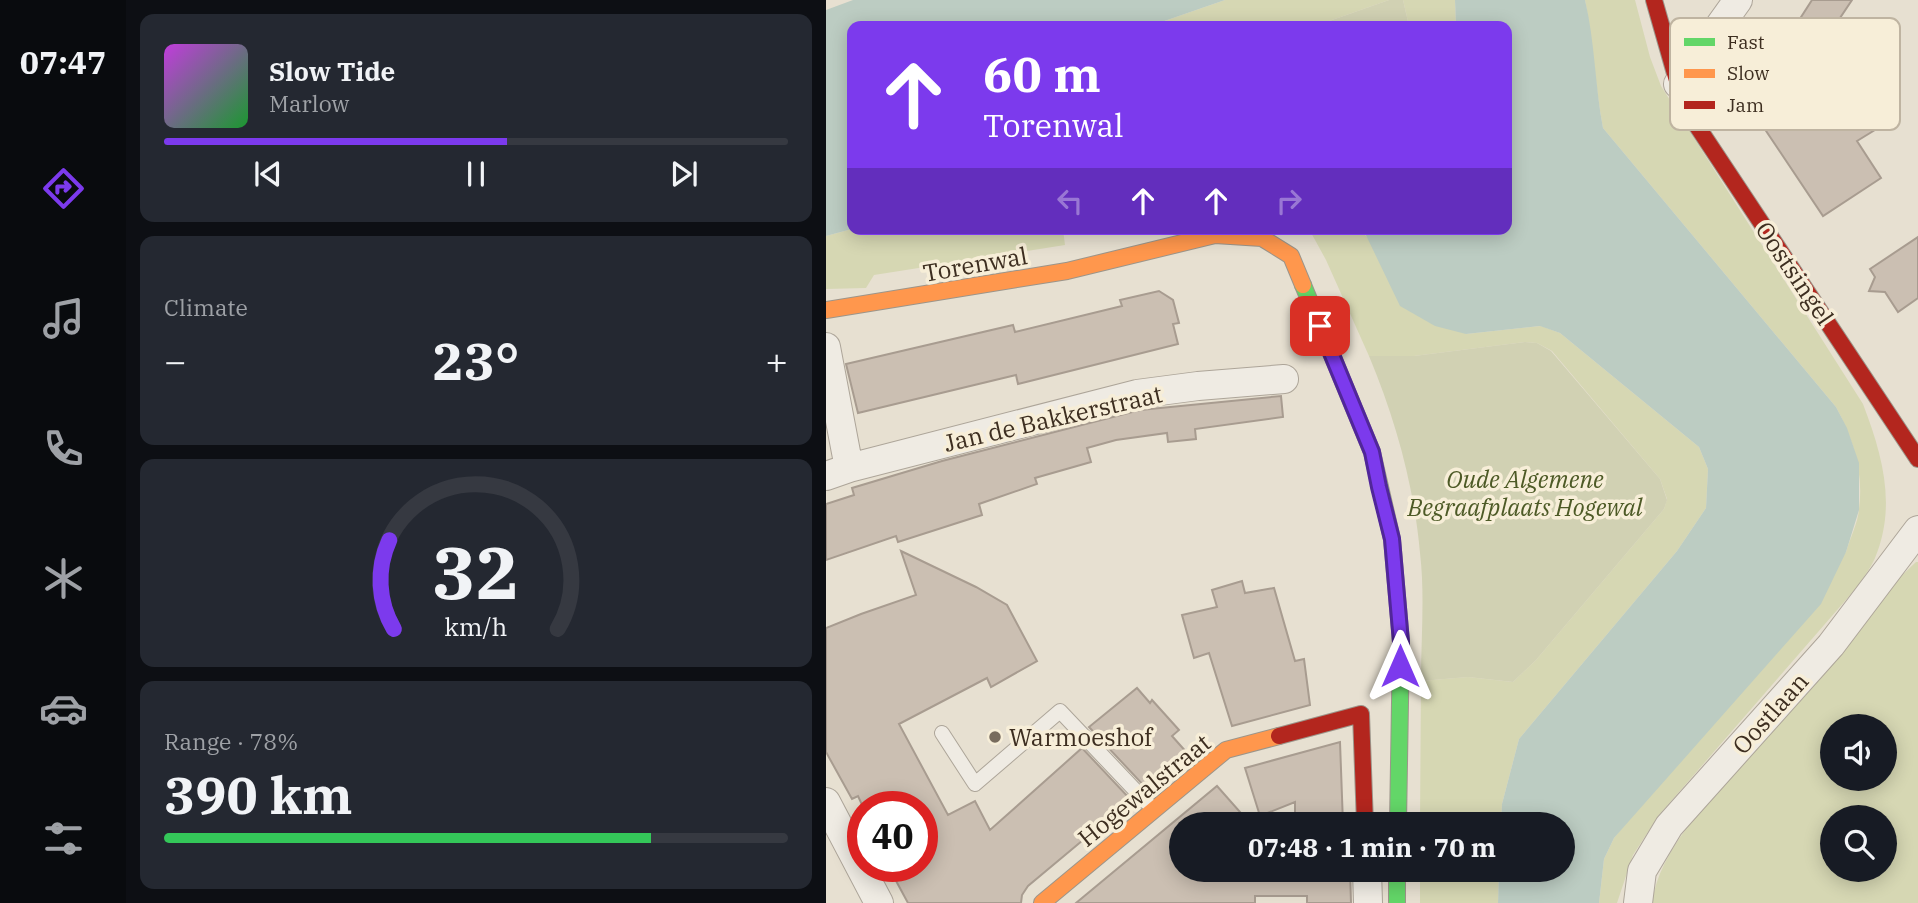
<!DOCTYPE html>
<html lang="en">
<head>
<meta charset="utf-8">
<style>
	:root { --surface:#171b24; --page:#242831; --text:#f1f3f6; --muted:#9ea1a6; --line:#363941; --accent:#7c3aed }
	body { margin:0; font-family:"IBM Plex Serif",serif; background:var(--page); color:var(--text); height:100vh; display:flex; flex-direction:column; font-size:26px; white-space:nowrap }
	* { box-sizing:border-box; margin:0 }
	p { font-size:23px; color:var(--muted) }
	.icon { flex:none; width:38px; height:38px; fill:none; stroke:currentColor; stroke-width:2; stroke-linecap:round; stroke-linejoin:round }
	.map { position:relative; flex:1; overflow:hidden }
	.sheet { display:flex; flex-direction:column; gap:14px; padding:14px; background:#0d0f14; width:700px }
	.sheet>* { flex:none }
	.banner { position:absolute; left:21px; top:21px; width:665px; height:214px; border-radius:14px; box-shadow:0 4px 18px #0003; background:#7c3aed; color:#fff; overflow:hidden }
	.buttons { position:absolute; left:994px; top:714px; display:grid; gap:14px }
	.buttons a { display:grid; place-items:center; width:77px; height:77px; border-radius:50%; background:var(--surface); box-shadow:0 4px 18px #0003; font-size:35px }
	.speed { position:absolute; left:21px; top:791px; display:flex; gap:14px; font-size:35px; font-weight:700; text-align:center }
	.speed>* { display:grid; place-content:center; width:91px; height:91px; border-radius:50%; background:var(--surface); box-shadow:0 4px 18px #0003; line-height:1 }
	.speed .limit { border:10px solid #d22; background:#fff; color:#111 }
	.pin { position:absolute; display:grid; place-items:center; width:60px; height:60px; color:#fff; margin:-30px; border-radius:14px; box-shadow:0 4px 10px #0006 }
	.me { position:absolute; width:77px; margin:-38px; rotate:0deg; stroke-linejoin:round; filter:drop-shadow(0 0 5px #0008) }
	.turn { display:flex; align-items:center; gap:24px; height:147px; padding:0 21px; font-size:32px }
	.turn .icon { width:91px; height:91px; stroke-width:2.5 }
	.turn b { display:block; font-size:49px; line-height:60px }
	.lanes { display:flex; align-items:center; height:66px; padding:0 21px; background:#0003; justify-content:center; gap:35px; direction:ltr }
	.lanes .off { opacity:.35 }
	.big { font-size:52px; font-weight:700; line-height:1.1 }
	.sheet .card { flex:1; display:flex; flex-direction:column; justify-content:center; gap:10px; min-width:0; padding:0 24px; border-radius:14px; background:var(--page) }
	.sheet .dial { align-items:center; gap:0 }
	.dial svg { height:182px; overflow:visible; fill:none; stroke:var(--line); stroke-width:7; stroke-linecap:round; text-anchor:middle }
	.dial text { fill:var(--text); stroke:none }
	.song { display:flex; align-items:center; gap:21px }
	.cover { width:84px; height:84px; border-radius:10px; background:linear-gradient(135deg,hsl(290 70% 55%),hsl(130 70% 35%)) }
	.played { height:7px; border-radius:4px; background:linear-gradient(90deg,var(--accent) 55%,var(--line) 55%) }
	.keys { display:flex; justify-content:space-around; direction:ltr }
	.heat { display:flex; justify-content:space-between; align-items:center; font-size:38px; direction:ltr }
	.charge { height:10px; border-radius:5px; background:linear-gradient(90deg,#34c759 78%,var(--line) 0) }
	.trip { position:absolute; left:343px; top:812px; width:406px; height:70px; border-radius:35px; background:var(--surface); box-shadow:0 4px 18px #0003; font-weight:700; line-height:70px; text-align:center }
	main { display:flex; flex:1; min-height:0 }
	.tab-bar { display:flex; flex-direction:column; width:126px; justify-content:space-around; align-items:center; background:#090b0e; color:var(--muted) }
	.tab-bar .icon { width:49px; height:49px }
	.tab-bar .current { color:var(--accent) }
	.tab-bar b { font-size:32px; color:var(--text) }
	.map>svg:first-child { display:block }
</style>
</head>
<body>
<main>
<nav class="tab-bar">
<b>07:47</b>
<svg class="icon current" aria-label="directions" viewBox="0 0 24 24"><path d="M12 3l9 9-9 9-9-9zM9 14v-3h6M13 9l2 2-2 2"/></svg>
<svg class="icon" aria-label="music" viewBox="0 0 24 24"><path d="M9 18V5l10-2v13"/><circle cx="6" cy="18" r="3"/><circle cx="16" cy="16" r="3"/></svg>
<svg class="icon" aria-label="phone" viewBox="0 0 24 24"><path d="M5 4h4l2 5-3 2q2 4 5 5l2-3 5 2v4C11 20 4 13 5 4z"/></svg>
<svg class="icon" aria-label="climate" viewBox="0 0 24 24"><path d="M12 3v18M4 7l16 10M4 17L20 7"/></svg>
<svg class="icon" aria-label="car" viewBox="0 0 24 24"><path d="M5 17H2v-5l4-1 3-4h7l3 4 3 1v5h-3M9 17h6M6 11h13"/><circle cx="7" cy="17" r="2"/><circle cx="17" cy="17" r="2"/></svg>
<svg class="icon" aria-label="filters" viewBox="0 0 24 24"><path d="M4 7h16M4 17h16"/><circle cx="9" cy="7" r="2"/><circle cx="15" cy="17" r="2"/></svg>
</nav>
<section class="sheet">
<div class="card">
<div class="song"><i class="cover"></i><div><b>Slow Tide</b><p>Marlow</p></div></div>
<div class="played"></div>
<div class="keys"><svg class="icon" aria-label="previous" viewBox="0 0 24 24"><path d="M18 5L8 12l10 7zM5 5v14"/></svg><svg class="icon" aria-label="pause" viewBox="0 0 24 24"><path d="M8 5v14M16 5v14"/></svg><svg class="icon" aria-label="next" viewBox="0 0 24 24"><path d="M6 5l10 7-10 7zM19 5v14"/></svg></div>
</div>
<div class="card"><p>Climate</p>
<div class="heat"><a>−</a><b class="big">23°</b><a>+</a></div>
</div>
<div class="card dial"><svg viewBox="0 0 100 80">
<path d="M14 69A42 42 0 1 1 86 69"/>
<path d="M14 69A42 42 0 0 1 12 30" stroke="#7c3aed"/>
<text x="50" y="56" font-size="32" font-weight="700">32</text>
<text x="50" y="72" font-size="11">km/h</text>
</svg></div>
<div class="card"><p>Range · 78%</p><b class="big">390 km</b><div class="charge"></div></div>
</section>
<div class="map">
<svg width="1092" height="903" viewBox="0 0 1092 903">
	<rect width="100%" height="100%" fill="#e7e0d1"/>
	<!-- green -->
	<path fill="#d6d7b3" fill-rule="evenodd" d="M399,0H563L489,26H324Z
		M577,0H629L630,26H583Z
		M759,0H809L824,57L835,86L1037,404C1056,454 1071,505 1049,558C1045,567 1038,577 1032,586L833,815L807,855L791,903H773L778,859L788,838L1020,552C1024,538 1032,523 1033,509C1038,472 1027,439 1010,407L777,128C769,85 767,42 759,0Z
		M26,229H237L239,245L48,275L40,288L0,289V236Z
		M483,229H537V233L640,334L715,326L734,333L873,447L882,469L880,508L851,551L693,739L676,804L675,824H594L595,681L642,677L687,682L710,660L838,509L841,499L834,479L726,351L711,343L699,342L588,356H543L500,260Z
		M1090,562H1092V903H826C834,847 883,803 918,761C967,700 1019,641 1070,581ZM1006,726H1059V779H1006ZM1006,817H1059V870H1006Z
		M594,870H673L672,903H594Z"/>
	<!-- cemetery -->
	<path fill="#d1d1b3" d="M563,0H577L583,26H489Z
		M699,342L711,343L725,351L834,479L841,500L838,509L710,660L687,682L642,677L595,681C595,639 599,595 594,553C588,485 569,418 543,356H588Z"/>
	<!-- water -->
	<path fill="#bcccc2" d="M27,0H399L324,26H26V229L0,236V10Z
		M629,0H759C769,42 769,86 777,128L1010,407L1021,428L1033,463V510L1020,552L995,604L788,838L778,859L773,903H672L673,870H737V824H675L676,804L693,739L851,551L880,508L882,469L873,447L734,333L714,326L640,334L609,326L574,306L537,229H681V26H630Z"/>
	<!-- building -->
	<path fill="#cbbfb2" stroke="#a89c90" stroke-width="2" d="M986,0H1026L992,51L1017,67L1000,92L1054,82L1057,125L1031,141L1055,178L997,216L922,104L954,82L939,73Z
		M1092,237V298L1072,312L1059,292L1043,291L1049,277L1044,269Z
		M333,291L347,300L353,323L347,324L352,344L192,384L190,375L32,413L20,364L187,325L189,332L296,306L294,300Z
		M455,396L457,417L369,429L370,439L342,442L341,433L290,440L261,448L265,462L209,478L211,484L153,504L156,515L72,542L70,536L0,560V504L28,495L26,488L116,461L314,410Z
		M75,551L150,587L181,605L211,661L165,687L161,678L73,724L122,815L149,801L164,830L256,748L305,800L202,886L196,895L195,903H82L62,866H96V807H37L32,796L26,799L0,752V628L35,614L90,595Z
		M416,581L419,593L448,588L469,661L478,659L484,705L406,726L383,653L368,658L356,615L391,607L386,590Z
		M311,688L324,703L326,700L353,730L346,736L362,754L320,788L263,727Z
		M514,742L517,824H469V802L434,816L419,768Z
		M391,786L422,821L414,824H355V870H524L525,903H481V896H429V903H250Z"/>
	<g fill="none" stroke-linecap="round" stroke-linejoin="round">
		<!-- lane casing -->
		<g stroke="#ada599" stroke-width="16">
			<path id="lane" d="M116,733L149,784L234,711L326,808"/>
		</g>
		<!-- street casing -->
		<g stroke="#ada599" stroke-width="30">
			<path id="street" d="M852,84L912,0
				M0,347L23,468
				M0,476L23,468L311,394L372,386L458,379
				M0,802L53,903
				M541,870L542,903
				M812,903L816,871L843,826L1005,645L1092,530"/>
		</g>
		<!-- fast casing -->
		<g stroke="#9c958a" stroke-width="18">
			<path id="fast" d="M477,285L546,452L566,539L575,642L572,824
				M571,870V903"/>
		</g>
		<!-- slow casing -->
		<g stroke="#9c958a" stroke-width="18">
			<path id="slow" d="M0,310L241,271L389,235L436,238L465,256L477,285
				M216,903L400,750L453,736"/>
		</g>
		<!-- jam casing -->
		<g stroke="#9c958a" stroke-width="18">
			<path id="jam" d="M828,0L852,84L871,126L1092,459
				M453,736L535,714L539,824"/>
		</g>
		<!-- lane -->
		<use href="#lane" stroke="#efebe3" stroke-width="14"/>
		<!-- street -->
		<use href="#street" stroke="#efebe3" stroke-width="28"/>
		<!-- fast -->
		<use href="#fast" stroke="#63d668" stroke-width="16"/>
		<!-- slow -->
		<use href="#slow" stroke="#ff974d" stroke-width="16"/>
		<!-- jam -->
		<use href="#jam" stroke="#b3261e" stroke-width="16"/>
	</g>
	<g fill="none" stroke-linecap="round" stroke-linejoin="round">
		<!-- route casing -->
		<g stroke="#51269a" stroke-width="18">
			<path id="route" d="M494,326L546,452L553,487L566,539L575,642L574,666"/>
		</g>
		<!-- route -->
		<use href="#route" stroke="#7c3aed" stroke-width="12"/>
	</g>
	<!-- markers -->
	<circle fill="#786c5e" stroke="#f7eed8" stroke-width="2.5" cx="169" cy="737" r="7"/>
	<g text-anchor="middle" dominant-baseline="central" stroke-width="7" stroke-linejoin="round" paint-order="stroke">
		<!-- street labels -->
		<g font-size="24" fill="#3d2e20" stroke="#f7eed8">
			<text transform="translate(149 264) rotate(-10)">Torenwal</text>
			<text transform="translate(969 273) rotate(56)">Oostsingel</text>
			<text transform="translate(227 418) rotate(-13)">Jan de Bakkerstraat</text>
			<text transform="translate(944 713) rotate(-48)">Oostlaan</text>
			<text transform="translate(318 790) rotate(-39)">Hogewalstraat</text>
		</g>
		<!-- park labels -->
		<g font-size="24" font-style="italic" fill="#4d5a26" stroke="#f7eed8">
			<text x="699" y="479">Oude Algemene<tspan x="699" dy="28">Begraafplaats Hogewal</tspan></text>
		</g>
		<!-- poi labels -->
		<g font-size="24" fill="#3d2e20" stroke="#f7eed8" text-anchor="start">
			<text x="183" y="737">Warmoeshof</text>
		</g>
	</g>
	<!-- legend -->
	<rect x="844" y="18" width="230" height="112" rx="10" fill="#f7eed8" stroke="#bfb4a1" stroke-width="2"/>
	<rect x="858" y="38" width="31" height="8" fill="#63d668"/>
	<rect x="858" y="69" width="31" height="9" fill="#ff974d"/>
	<rect x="858" y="101" width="31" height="8" fill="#b3261e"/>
	<g font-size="19" fill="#3d2e20">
		<text x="901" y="49">Fast</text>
		<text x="901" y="80">Slow</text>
		<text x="901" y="112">Jam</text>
	</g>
</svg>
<div class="buttons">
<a><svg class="icon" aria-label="sound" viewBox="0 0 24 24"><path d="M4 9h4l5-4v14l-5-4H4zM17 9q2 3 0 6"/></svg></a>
<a><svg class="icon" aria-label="search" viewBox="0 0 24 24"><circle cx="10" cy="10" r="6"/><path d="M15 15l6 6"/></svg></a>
</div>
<div class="speed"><div class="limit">40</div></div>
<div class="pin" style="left:494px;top:326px;background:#d93025"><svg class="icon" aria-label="arrive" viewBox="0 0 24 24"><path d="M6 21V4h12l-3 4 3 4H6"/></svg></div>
<svg class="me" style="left:574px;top:666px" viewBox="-20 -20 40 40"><path d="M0-17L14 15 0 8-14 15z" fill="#7c3aed" stroke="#fff" stroke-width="4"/></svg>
<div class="trip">07:48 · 1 min · 70 m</div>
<div class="banner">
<div class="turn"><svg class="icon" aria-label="ahead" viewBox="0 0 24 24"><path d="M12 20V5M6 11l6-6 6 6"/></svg><div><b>60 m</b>Torenwal</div></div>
<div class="lanes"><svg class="icon off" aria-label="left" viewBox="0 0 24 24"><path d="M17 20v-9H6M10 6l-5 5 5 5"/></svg><svg class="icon" aria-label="ahead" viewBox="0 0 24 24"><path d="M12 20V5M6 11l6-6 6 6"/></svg><svg class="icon" aria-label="ahead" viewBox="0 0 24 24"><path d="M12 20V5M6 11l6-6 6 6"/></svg><svg class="icon off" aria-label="right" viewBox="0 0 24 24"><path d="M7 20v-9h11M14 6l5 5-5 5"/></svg></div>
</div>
</div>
</main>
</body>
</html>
